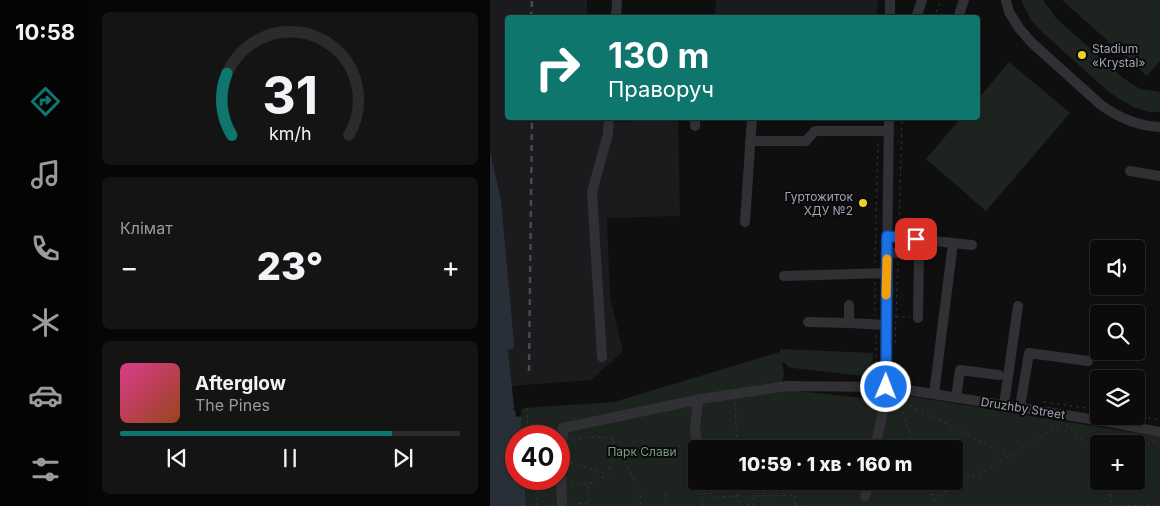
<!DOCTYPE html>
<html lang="uk">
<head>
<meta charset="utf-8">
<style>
	:root { --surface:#0b0b0c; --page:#141415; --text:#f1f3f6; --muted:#9a9b9d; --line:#2b2b2d; --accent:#0f766e }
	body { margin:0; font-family:Inter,sans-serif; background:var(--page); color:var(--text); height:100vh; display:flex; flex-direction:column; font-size:19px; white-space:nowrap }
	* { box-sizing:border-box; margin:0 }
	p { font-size:16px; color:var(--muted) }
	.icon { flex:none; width:28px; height:28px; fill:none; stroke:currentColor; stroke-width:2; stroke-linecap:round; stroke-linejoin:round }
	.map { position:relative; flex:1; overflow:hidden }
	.sheet { display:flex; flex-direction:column; gap:12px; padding:12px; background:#060607; width:400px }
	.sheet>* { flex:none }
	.guide { position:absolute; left:15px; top:15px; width:475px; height:105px; border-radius:5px; box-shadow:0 1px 4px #0004,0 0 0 1px var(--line); background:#0f766e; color:#fff; overflow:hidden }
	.fabs { position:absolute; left:600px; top:240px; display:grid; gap:10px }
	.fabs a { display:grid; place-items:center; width:55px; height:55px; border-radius:5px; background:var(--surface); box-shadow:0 1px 4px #0004,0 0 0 1px var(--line); font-size:25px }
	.speed { position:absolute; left:15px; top:425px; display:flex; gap:10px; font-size:25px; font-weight:700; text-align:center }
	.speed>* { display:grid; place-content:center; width:65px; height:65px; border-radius:50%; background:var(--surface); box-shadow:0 1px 4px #0004,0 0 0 1px var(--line); line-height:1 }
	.speed .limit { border:8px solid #d22; background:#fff; color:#111 }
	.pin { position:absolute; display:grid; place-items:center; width:42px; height:42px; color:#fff; margin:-21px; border-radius:10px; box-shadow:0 2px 8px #0006 }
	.me { position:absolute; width:55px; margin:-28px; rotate:1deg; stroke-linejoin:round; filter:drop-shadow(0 0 4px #0008) }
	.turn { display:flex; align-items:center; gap:18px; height:105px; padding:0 20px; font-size:22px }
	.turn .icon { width:65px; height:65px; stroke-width:2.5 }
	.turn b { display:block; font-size:35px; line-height:42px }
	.big { font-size:38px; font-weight:800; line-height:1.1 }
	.sheet .tile { flex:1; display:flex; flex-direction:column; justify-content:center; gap:8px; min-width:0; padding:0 18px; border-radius:8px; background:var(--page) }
	.sheet .dial { align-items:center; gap:0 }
	.dial svg { height:130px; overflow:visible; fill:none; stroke:var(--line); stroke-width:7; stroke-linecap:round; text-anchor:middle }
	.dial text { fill:var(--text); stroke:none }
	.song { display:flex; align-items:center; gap:15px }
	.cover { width:60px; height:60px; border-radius:8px; background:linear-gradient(135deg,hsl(330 70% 55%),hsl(20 70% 35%)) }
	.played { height:5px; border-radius:2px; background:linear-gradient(90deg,var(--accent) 80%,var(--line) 80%) }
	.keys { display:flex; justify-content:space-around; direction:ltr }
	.heat { display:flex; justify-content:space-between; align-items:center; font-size:28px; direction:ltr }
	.trip { position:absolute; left:198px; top:440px; width:275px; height:50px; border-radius:5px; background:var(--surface); box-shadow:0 1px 4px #0004,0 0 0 1px var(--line); font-weight:800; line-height:50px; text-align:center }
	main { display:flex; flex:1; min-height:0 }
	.tab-bar { display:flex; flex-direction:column; width:90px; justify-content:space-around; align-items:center; background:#040405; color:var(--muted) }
	.tab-bar .icon { width:35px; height:35px }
	.tab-bar .current { color:var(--accent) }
	.tab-bar b { font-size:22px; color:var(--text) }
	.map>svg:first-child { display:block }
</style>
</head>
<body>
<main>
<nav class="tab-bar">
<b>10:58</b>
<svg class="icon current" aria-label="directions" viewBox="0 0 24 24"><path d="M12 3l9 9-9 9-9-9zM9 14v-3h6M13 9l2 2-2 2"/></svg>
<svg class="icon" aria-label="music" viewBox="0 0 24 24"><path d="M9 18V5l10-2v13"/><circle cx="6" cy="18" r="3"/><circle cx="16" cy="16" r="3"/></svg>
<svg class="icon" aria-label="phone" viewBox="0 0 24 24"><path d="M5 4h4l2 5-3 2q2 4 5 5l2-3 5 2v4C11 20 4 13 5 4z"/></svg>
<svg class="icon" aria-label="climate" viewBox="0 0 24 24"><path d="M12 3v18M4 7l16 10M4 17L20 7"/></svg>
<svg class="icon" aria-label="car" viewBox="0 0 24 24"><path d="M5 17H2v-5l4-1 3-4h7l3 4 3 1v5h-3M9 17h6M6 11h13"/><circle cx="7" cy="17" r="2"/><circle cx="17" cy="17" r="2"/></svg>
<svg class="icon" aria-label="filters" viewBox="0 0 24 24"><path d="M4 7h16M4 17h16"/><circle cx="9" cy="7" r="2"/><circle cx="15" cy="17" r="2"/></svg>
</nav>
<section class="sheet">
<div class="tile dial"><svg viewBox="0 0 100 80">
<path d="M14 69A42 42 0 1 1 86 69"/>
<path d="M14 69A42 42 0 0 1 11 31" stroke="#0f766e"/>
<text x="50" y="56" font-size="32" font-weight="700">31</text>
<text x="50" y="72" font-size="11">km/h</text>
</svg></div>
<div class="tile"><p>Клімат</p>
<div class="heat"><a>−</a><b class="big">23°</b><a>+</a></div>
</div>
<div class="tile">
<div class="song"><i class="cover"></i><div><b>Afterglow</b><p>The Pines</p></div></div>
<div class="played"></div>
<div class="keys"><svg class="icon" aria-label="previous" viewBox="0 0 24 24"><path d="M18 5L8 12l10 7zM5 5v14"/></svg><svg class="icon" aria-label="pause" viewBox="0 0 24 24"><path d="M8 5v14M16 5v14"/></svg><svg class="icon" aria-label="next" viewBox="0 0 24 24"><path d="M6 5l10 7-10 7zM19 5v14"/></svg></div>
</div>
</section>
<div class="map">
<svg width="670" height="506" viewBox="0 0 670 506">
	<rect width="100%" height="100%" fill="#0f0f10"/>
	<!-- built -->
	<path fill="#1b1b1d" d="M0,0H97V17L18,18V118H112L113,123L188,118L190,216L117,218L120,296L133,351L101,380L21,386L18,350L24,348V342L11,200L0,150Z
		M226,0H388L387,17H225Z"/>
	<!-- green -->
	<path fill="#1d241f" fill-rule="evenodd" d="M531,0H553L566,18L633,78L650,89L670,92V112H659L643,107L620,93L552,32L541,20Z
		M572,0H670V61L657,76Z
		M519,62L580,113L496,211L436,159L471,118H488V99Z
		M290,349L383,353L382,377L303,368L299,367L292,361L294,375L290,389L390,400L391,402C400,400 405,395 414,395L670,437V506H36L35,479H69V436H32L31,410L34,408L124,402L290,352ZM609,444H646V481H609ZM206,449H464V481H206Z"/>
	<!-- water -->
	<path fill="#292f38" d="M0,150L11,200L24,342V348L18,350L24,407L23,410H25L26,417L31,416L32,436H26V479H35L36,506H0Z"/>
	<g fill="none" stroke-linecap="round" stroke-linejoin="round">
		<!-- path -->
		<path stroke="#36363c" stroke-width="1" stroke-dasharray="2.5 4" stroke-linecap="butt" d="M444,18L451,0
			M409,228L412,118
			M385,263L388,140
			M385,282V316
			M406,317H420
			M386,335V366
			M405,343L408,262
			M408,399L519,456
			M408,400L426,449
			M245,402L247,449
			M554,402L609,410
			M37,408L38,436
			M645,416L670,420
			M576,424L609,454
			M82,439L99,437L124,438L123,453L118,475L98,484
			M646,451L665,440
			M124,453L134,460L150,490L151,506
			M609,457L606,462L609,472
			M81,463L117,474
			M464,475L485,476
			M249,481V506
			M285,481V495
			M437,481L444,501V506
			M620,481L621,506
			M81,485L98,484L99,506
			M175,494L176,506
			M226,497L249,496
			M444,501L462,486L486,476L571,424
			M82,504L98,503
			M250,505L264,504
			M306,505L315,506
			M47,506L46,487L62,486
			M56,506L63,505
			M213,506L212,494L225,493
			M264,506V496L305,495V506
			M624,506L670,505"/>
		<!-- minor -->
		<path stroke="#303035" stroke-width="10" d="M516,0L519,12L529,28L541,42L611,105C629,118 647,126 670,127
			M126,18L127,0
			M400,18V0
			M426,18L432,0
			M468,18L474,0
			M205,126V118
			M260,141H316L325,131H399
			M640,171L670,176
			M255,222L262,118
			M397,236L482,245
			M397,253H429L428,318
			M294,276L397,273
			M359,305V323L396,325
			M318,322L359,323
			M112,357L102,192L118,134L119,118
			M444,394L463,243
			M466,398L470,370L509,375
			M514,405L528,306
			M530,407L539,353L598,361
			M208,449L205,429L208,400
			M385,449L395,401L399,118
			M211,481V483
			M375,496L379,481
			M72,506L71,468L73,428L211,399L297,386L395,387L412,389L619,422L670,432"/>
		<!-- rail -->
		<path stroke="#4a4b52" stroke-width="2.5" stroke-dasharray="6 5" stroke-linecap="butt" d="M41,18L42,0
			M39,371L42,118"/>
	</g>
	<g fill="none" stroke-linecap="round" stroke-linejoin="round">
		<!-- route casing -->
		<g stroke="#114b97" stroke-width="12">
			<path id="route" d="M396,387L397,236L426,239"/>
		</g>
		<!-- route -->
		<use href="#route" stroke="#1a73e8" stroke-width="9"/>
		<!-- slow -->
		<path stroke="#f59e0b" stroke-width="9" d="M396,295L397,259"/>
	</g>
	<!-- markers -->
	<g fill="#eed129" stroke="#0a0a0b" stroke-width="2">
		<circle cx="592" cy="55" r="5"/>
		<circle cx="373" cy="203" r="5"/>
	</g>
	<g text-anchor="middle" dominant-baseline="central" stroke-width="4" stroke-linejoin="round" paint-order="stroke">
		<!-- poi labels -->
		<g font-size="12" fill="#a0a2b1" stroke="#0a0a0b" text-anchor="start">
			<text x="602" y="48">Stadium<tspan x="602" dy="14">«Krystal»</tspan></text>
			<text x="363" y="196" text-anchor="end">Гуртожиток<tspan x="363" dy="14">ХДУ №2</tspan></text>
		</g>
		<!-- street labels -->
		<g font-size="12" fill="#a0a2b1" stroke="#0a0a0b">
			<text transform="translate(533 408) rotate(9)">Druzhby Street</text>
		</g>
		<!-- park labels -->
		<g font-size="12" fill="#779c80" stroke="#0a0a0b">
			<text x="152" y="451">Парк Слави</text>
		</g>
	</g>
</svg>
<div class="fabs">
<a><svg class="icon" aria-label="sound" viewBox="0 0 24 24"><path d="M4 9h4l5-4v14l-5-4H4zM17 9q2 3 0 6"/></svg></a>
<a><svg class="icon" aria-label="search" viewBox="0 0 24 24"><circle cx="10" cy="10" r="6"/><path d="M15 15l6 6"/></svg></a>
<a><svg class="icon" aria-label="layers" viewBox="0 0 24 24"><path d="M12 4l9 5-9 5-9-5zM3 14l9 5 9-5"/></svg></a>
<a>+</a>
</div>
<div class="speed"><div class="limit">40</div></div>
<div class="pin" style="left:426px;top:239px;background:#d93025"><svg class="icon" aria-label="arrive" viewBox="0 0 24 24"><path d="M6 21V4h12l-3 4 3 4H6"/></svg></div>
<svg class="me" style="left:396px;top:387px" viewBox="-20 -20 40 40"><circle r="17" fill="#1a73e8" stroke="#fff" stroke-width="3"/><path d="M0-11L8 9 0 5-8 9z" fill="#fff"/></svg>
<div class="trip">10:59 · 1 хв · 160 m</div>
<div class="guide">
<div class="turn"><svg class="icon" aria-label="right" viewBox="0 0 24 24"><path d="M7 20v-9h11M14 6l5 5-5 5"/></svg><div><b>130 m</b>Праворуч</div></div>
</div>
</div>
</main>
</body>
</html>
